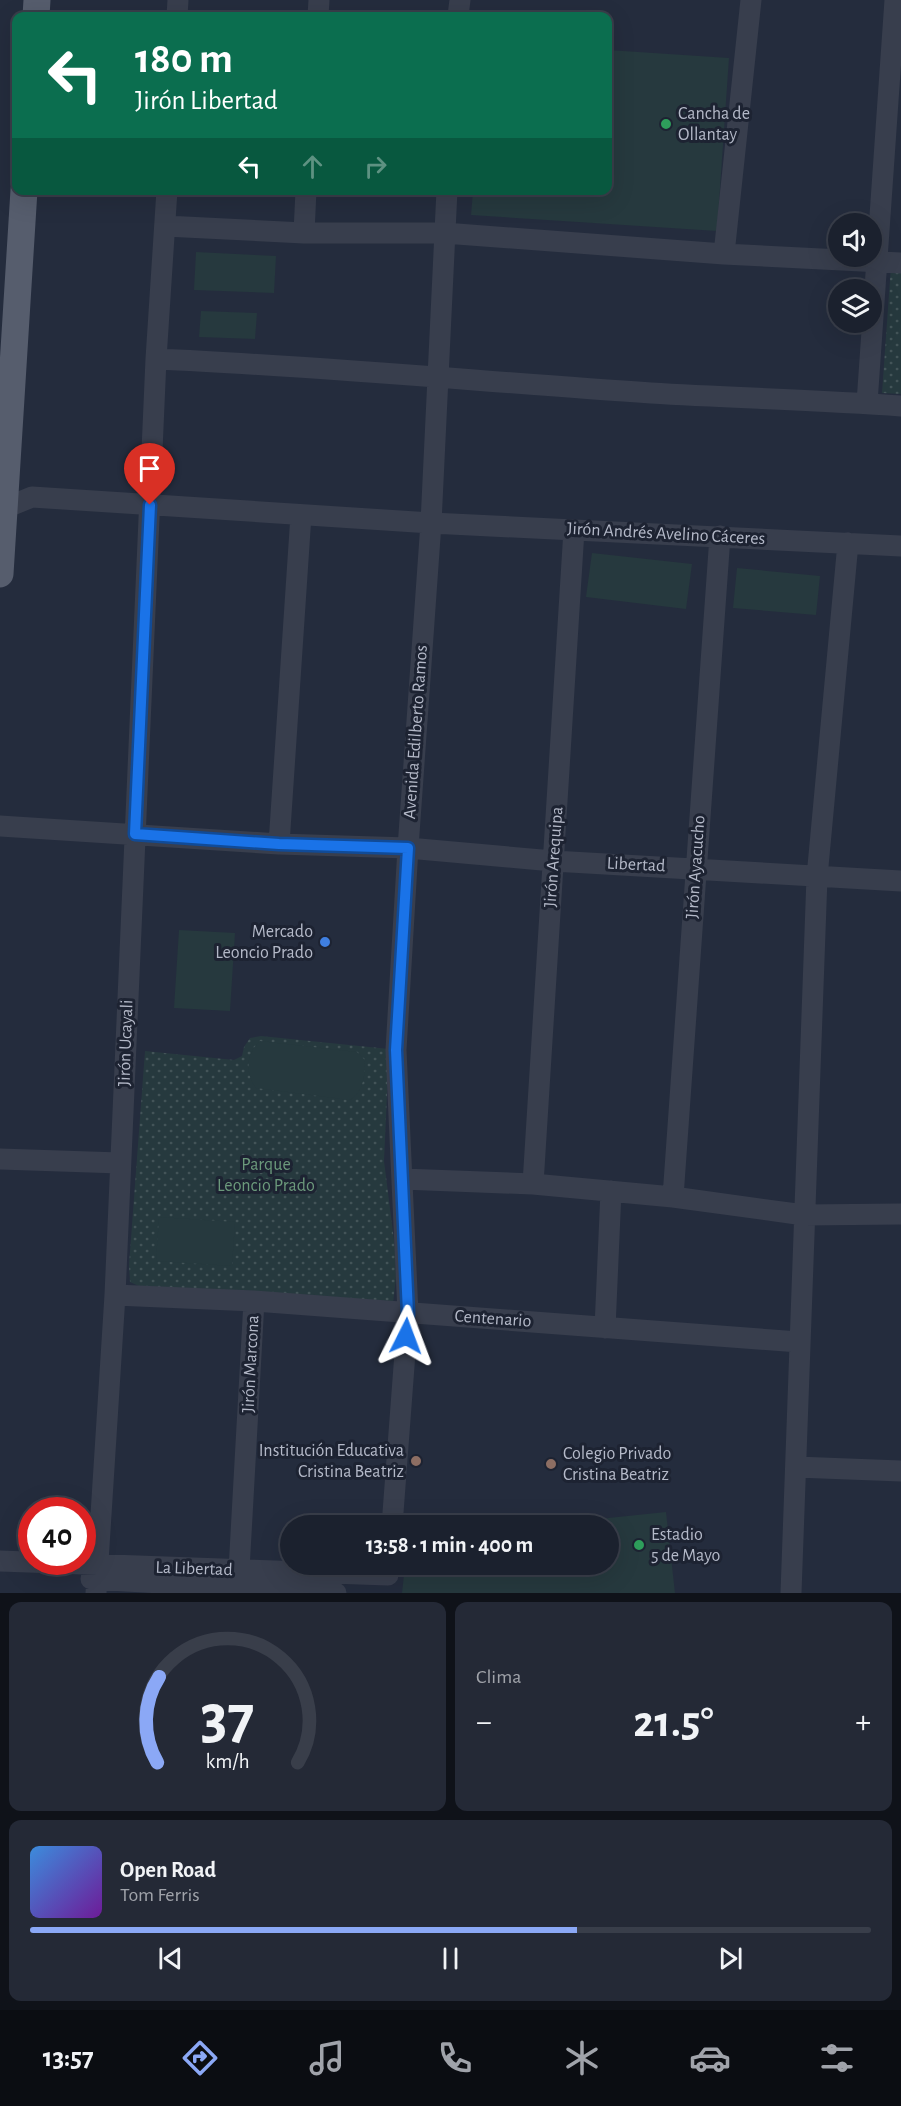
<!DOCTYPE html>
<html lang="es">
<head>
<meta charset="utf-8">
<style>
	:root { --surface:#1b212e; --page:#242936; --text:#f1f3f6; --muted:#a0a3aa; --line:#393e4a; --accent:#8ba8f6 }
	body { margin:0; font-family:"Alegreya Sans",sans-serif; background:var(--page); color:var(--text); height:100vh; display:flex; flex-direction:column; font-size:22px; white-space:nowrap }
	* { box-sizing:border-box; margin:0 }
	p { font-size:20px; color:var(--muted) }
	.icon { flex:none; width:33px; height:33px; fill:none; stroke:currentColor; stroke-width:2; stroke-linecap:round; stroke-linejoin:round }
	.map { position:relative; height:1593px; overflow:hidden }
	.sheet { display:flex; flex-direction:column; gap:9px; padding:9px; background:#0f1219; flex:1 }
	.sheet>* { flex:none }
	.top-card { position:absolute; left:12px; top:12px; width:600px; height:183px; border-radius:12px; box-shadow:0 6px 24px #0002,0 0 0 2px var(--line); background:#0b6e4f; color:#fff; overflow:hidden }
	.buttons { position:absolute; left:828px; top:213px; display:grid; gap:12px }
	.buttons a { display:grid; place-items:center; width:54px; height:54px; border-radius:50%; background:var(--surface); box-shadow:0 6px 24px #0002,0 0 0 2px var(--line); font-size:30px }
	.speed { position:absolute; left:18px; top:1497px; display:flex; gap:12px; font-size:30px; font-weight:700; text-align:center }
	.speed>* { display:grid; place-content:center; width:78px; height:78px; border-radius:50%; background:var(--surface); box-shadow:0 6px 24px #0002,0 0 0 2px var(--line); line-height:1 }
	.speed .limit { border:9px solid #d22; background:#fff; color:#111 }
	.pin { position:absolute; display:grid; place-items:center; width:51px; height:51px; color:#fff; margin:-62px -26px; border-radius:50% 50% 50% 0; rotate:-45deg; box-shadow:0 0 6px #0007 }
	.pin .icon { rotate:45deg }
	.me { position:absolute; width:66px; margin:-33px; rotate:3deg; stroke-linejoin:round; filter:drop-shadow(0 0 4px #0008) }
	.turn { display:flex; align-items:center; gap:21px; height:126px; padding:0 24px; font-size:27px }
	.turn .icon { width:78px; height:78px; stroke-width:2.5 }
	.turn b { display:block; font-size:42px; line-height:51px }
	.lanes { display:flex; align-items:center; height:57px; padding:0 24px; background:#0003; justify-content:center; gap:30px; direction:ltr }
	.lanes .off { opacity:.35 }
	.big { font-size:45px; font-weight:700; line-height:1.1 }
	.sheet .card { flex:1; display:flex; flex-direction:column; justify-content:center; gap:9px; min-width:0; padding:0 21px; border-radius:12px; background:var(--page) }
	.sheet .dial { align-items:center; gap:0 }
	.dial svg { height:156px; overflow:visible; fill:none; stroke:var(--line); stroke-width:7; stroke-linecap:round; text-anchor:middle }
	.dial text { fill:var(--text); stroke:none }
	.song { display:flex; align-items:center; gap:18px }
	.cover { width:72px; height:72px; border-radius:9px; background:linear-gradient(135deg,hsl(210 70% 55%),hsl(280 70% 35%)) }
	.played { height:6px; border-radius:3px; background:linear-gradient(90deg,var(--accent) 65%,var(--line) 65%) }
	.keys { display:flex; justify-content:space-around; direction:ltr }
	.heat { display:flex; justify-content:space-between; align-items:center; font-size:33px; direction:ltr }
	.sheet .tiles { flex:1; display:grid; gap:9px; grid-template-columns:1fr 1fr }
	.card:last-child { grid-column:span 2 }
	.trip { position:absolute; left:280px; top:1515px; width:339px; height:60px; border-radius:30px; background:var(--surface); box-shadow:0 6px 24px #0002,0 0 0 2px var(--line); font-weight:700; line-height:60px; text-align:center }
	.tab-bar { display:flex; height:96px; justify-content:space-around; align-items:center; background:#0b0d12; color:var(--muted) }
	.tab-bar .icon { width:42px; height:42px }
	.tab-bar .selected { color:var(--accent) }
	.tab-bar b { font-size:27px; color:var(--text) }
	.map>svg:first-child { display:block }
</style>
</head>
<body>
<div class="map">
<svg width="901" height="1593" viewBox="0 0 901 1593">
	<defs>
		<pattern id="park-dots" width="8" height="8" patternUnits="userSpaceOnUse" patternTransform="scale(1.5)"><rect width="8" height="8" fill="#26393e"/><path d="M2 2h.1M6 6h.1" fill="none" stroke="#435458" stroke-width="1.8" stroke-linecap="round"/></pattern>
	</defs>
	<rect width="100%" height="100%" fill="#242c3d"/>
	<!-- park -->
	<path fill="url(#park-dots)" d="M891,266H901V394L882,393Z
		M261,1036L389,1049L384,1161L395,1248L396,1277L393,1304L141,1287L130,1282L129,1265L145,1051L234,1060L242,1056L244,1047L250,1038Z"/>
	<!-- pitch -->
	<path fill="#26393e" d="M608,50L729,58L717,231L471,215L473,191L608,190Z
		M196,252L276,256L274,293L194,290Z
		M201,311L257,313L255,339L199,337Z
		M592,553L692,564L686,609L586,597Z
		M737,568L820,576L816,615L733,608Z
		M179,930L235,933L230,1011L174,1008Z
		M260,1041L357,1052L365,1060C365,1075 364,1091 350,1100L256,1088C245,1074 246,1053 260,1041Z
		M159,1217L235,1222L232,1266L156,1261Z
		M666,1512L675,1593H402L405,1565L609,1564V1526L541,1525Z"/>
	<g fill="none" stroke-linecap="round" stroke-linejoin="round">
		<!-- minor -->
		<path stroke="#383e4d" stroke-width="21" d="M177,16L178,0
			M318,16L319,0
			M458,16L460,0
			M165,226L304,233H444L724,254L901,263
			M304,233L306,190
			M724,254L751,0
			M156,359C321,366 486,382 651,393C734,398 818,400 901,406
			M867,403L895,0
			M0,510L32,497L431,523L901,546
			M0,826L279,844L408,848L553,861L901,881
			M279,844L301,515
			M0,1159L120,1163
			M402,1179L533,1184L673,1197L804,1215L901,1214
			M533,1184L574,530
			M673,1197L720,536
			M115,1295L254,1301L799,1342
			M605,1328L611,1191
			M796,1467L901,1471
			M392,1526L408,1313L396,1050L408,848L431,523L447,190
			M0,1561L388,1575
			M239,1570L254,1301
			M91,1579L336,1593
			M96,1593L115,1295L156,359L167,190
			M791,1593L817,877L848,543"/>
		<!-- major -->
		<path stroke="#565d6d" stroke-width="27" d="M36,16L37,0
			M0,574L24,190"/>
	</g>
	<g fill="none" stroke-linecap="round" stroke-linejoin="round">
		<!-- route casing -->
		<g stroke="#114b97" stroke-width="15">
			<path id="route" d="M150,505L135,834L279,844L408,848L396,1050L408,1313L406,1336"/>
		</g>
		<!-- route -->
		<use href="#route" stroke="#1a73e8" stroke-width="10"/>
	</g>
	<!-- markers -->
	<g fill="#2e9e5b" stroke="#1d2332" stroke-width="2">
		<circle cx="666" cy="124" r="6"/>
		<circle cx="639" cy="1545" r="6"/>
	</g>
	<circle fill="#3f7fe0" stroke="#1d2332" stroke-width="2" cx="325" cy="942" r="6"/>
	<g fill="#8d6e63" stroke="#1d2332" stroke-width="2">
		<circle cx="416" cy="1461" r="6"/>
		<circle cx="551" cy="1464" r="6"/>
	</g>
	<g text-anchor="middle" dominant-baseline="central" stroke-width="6" stroke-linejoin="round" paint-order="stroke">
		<!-- poi labels -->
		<g font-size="18" fill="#b4b9c8" stroke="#1d2332" text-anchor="start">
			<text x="678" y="114">Cancha de<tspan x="678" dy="21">Ollantay</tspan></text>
			<text x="313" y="932" text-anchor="end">Mercado<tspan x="313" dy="21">Leoncio Prado</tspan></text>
			<text x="404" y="1451" text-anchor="end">Institución Educativa<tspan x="404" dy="21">Cristina Beatriz</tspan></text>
			<text x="563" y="1454">Colegio Privado<tspan x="563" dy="21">Cristina Beatriz</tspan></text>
			<text x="651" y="1535">Estadio<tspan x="651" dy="21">5 de Mayo</tspan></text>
		</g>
		<!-- street labels -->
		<g font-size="18" fill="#b4b9c8" stroke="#1d2332">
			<text transform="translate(666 534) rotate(3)">Jirón Andrés Avelino Cáceres</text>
			<text transform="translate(416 732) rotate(-86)">Avenida Edilberto Ramos</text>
			<text transform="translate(554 857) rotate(-86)">Jirón Arequipa</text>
			<text transform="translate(636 865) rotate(3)">Libertad</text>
			<text transform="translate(696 867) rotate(-86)">Jirón Ayacucho</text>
			<text transform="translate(126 1043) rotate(-88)">Jirón Ucayali</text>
			<text transform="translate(493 1319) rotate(4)">Centenario</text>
			<text transform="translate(251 1364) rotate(-87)">Jirón Marcona</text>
			<text transform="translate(194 1569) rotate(2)">La Libertad</text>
		</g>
		<!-- park labels -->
		<g font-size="18" fill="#6b997b" stroke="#1d2332">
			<text x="266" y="1165">Parque<tspan x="266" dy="21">Leoncio Prado</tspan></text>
		</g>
	</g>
</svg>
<div class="buttons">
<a><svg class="icon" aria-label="sound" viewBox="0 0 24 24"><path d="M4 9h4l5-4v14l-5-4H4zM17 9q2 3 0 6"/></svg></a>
<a><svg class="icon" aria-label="layers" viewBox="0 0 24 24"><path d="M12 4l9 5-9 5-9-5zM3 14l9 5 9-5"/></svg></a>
</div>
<div class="speed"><div class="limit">40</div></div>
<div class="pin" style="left:150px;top:505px;background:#d93025"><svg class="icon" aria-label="arrive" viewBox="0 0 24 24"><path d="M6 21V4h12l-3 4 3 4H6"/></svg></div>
<svg class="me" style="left:406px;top:1336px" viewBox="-20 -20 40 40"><path d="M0-17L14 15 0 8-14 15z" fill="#1a73e8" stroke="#fff" stroke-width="4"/></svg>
<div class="trip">13:58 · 1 min · 400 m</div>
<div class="top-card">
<div class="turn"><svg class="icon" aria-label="left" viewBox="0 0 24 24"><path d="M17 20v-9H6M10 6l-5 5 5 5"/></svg><div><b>180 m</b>Jirón Libertad</div></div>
<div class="lanes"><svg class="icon" aria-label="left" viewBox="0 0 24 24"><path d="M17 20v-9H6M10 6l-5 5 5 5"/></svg><svg class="icon off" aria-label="ahead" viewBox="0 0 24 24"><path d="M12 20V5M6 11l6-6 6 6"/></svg><svg class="icon off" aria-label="right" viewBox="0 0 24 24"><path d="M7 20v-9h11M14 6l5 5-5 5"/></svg></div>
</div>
</div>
<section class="sheet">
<div class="tiles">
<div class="card dial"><svg viewBox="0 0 100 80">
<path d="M14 69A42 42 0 1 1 86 69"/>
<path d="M14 69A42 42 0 0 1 15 25" stroke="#8ba8f6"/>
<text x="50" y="56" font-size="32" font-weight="700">37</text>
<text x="50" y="72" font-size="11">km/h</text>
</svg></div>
<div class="card"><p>Clima</p>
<div class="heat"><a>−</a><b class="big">21.5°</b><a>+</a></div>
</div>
<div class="card">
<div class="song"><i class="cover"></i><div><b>Open Road</b><p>Tom Ferris</p></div></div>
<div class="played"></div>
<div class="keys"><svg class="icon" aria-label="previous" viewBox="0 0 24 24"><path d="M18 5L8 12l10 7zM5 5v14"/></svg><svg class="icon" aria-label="pause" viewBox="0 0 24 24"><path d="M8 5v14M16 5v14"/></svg><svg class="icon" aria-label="next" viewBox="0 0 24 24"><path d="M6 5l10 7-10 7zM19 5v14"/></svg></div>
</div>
</div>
</section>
<nav class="tab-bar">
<b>13:57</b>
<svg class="icon selected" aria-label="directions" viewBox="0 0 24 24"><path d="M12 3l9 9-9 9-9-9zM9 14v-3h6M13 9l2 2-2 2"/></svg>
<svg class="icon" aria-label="music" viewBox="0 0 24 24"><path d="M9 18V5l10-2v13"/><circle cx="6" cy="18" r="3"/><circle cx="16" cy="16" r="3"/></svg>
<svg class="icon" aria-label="phone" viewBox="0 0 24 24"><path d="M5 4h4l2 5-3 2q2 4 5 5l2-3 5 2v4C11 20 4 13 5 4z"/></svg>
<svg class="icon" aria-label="climate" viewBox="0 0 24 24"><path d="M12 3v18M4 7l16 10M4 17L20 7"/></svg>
<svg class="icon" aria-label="car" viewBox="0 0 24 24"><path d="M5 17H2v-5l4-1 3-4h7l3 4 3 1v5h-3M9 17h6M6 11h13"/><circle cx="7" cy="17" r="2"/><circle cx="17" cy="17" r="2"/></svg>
<svg class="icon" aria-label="filters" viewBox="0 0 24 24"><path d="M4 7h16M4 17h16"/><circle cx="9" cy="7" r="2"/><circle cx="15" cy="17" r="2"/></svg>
</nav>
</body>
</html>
